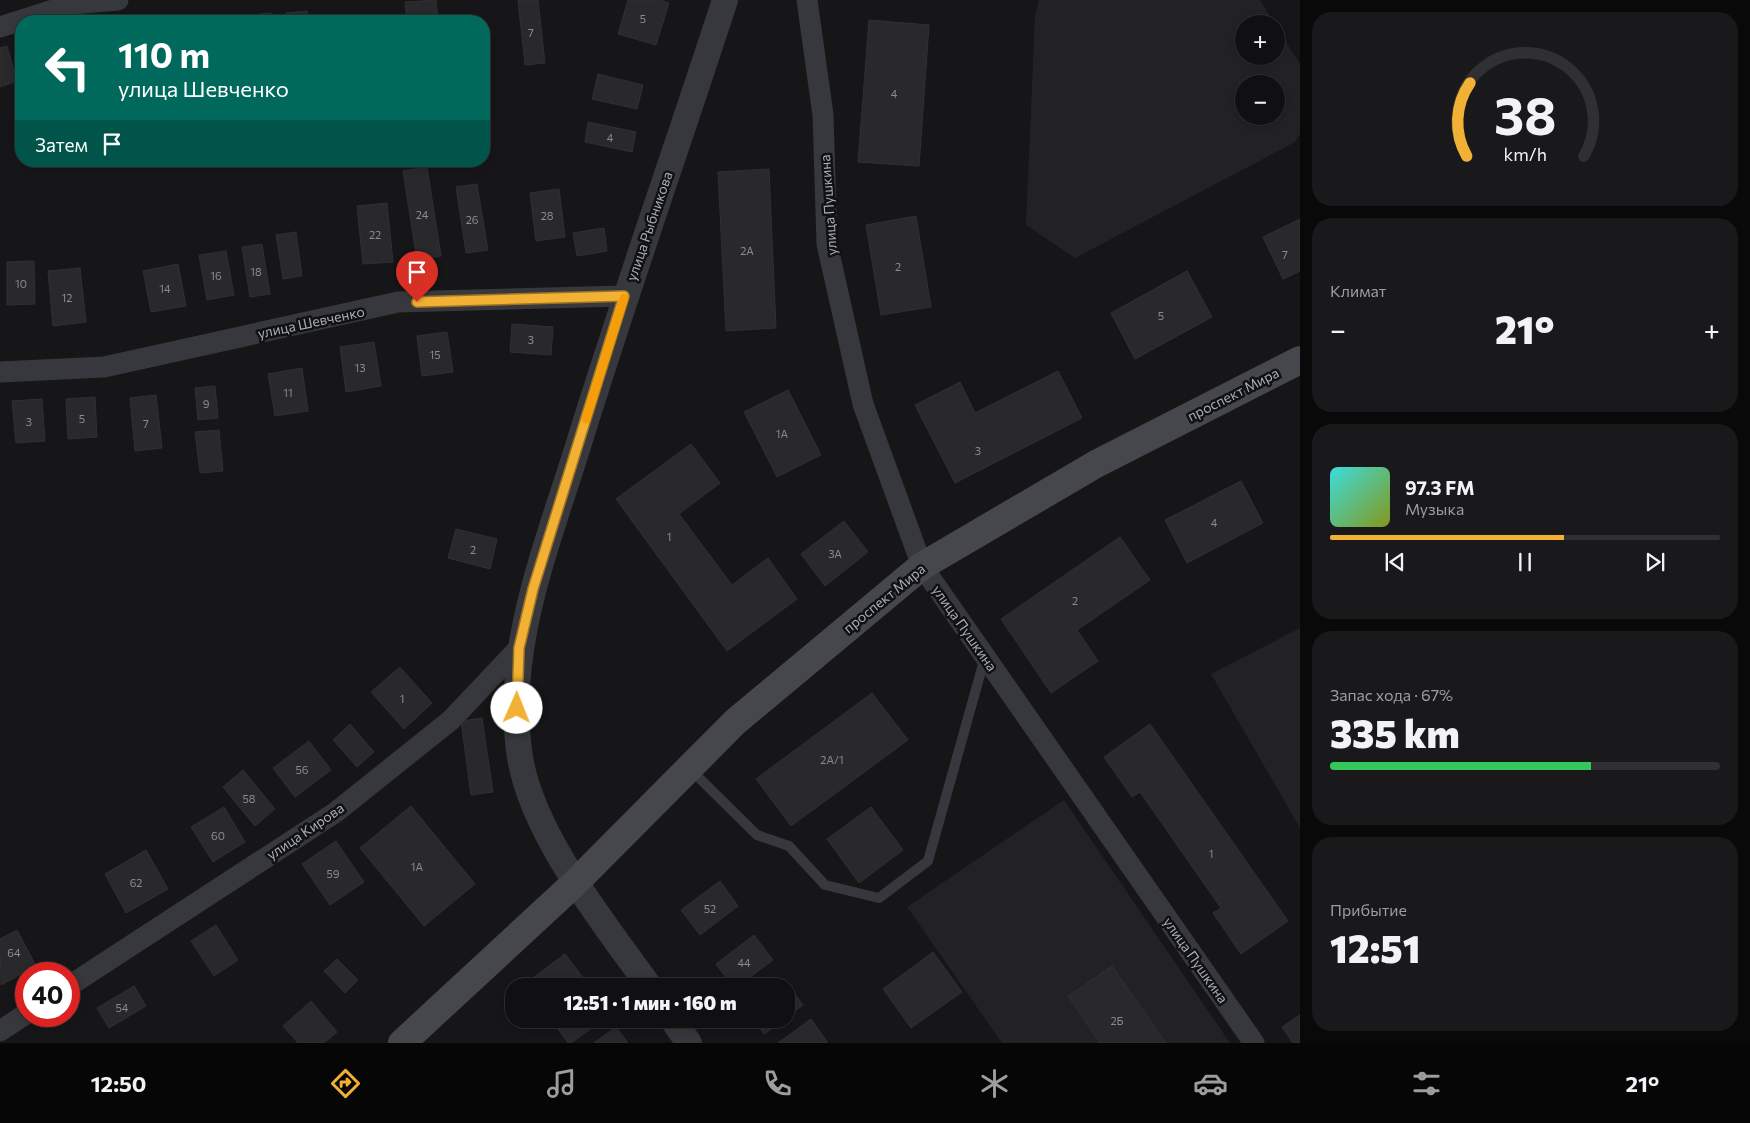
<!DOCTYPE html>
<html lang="ru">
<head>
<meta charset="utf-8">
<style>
	:root { --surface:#101012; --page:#19191b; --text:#f1f3f6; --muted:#9c9d9f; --line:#303032; --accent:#f2b134 }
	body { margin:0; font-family:Commissioner,sans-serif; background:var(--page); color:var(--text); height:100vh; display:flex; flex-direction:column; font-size:19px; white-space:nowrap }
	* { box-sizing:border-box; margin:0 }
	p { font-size:16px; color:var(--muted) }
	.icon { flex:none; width:28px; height:28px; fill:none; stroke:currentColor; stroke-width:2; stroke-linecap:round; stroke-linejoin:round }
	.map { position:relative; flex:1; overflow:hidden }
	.drawer { display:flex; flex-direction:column; gap:12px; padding:12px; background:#09090a; width:450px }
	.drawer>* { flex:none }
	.hud { position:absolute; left:15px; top:15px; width:475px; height:152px; border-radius:20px; box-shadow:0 2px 8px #0003,0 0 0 1px var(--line); background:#00695c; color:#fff; overflow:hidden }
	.buttons { position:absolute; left:1235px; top:15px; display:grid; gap:10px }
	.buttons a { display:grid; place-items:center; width:50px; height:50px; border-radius:50%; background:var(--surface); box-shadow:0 2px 8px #0003,0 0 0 1px var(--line); font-size:25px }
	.speed { position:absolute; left:15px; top:962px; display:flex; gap:10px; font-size:25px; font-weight:700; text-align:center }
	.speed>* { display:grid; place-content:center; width:65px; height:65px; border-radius:50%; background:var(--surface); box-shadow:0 2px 8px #0003,0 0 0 1px var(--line); line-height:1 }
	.speed .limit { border:8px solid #d22; background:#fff; color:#111 }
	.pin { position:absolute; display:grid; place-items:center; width:42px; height:42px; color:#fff; margin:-51px -21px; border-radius:50% 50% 50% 0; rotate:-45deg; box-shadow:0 0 5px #0007 }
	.pin .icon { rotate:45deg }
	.me { position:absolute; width:55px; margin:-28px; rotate:1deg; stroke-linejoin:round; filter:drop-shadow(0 0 4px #0008) }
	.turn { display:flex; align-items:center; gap:18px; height:105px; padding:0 20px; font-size:22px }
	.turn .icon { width:65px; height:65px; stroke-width:2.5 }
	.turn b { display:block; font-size:35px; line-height:42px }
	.then { display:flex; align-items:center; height:48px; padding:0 20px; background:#0003; gap:10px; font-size:19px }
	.big { font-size:38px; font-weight:800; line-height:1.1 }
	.drawer .card { flex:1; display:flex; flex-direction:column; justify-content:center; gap:8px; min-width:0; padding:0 18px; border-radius:20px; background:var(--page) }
	.drawer .dial { align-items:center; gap:0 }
	.dial svg { height:130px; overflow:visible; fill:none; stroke:var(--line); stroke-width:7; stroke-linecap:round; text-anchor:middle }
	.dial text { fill:var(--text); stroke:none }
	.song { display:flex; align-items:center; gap:15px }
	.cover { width:60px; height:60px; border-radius:8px; background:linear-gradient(135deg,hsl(180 70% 55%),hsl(70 70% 35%)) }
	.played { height:5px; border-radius:2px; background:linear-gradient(90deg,var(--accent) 60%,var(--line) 60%) }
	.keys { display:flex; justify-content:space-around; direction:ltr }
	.heat { display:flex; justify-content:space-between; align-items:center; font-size:28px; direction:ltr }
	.charge { height:8px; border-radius:4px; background:linear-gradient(90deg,#34c759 67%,var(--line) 0) }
	.trip { position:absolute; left:505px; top:978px; width:290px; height:50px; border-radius:20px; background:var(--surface); box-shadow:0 2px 8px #0003,0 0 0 1px var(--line); font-weight:800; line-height:50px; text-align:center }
	.dock { display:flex; height:80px; justify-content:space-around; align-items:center; background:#060607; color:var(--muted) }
	.dock .icon { width:35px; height:35px }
	.dock .current { color:var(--accent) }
	.dock b { font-size:22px; color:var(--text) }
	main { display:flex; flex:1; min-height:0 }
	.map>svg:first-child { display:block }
</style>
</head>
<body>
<main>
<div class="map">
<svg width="1300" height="1043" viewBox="0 0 1300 1043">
	<rect width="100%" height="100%" fill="#161618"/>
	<!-- built -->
	<path fill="#222225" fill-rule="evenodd" d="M1039,0H1260L1275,24H1244V56H1276V26L1300,64V134L1295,142L1075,258L1026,225L1035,16ZM1244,84H1276V116H1244Z
		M1300,628V828L1211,674Z
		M1064,800L1230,1043H1002L907,907Z"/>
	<!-- building -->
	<path fill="#29292c" stroke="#303034" d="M436,0L438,21H407L405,2Z
		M518,0H538L545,63L525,65Z
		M628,0H660L669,3L656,45L618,34Z
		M307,11L308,21H287L286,13Z
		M271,13V21H240V16Z
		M869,20L929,25L919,166L858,162Z
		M21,42V64L18,65L15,43Z
		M7,46L17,81L0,87V48Z
		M598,74L643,85L637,109L592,99Z
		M588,122L636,132L632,152L585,142Z
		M427,167L441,256L417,260L403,171Z
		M769,169L776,328L726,331L718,172Z
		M477,184L488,250L466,253L456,187Z
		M559,189L565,237L536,241L530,193Z
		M387,203L393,262L363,264L357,206Z
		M916,216L931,307L881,315L866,225Z
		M1300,219V271L1283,279L1263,237Z
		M604,228L607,251L577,256L573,233Z
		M296,232L302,276L283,279L276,235Z
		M262,244L270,294L250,297L242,247Z
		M226,251L234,295L207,300L199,255Z
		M34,261L35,304L7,305V262Z
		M178,264L186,306L151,312L143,271Z
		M80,268L86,322L53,326L48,271Z
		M1187,271L1212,317L1135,359L1111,313Z
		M512,324L553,327L551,355L510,352Z
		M447,332L453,372L422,376L417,336Z
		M374,342L381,386L346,392L340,347Z
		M302,368L308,411L275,416L268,374Z
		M1058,371L1082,418L955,483L915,405L960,382L975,413Z
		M215,386L218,418L198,420L195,388Z
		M788,390L821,455L777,477L744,412Z
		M156,395L162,448L135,451L130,398Z
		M95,397L97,437L68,439L66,399Z
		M42,399L45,441L16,443L12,401Z
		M219,430L223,471L200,473L195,432Z
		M691,444L720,483L679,514L732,585L768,558L797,599L727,651L616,499Z
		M1241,481L1263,523L1187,563L1165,520Z
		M844,521L868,552L825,586L801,554Z
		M456,529L497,539L490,569L448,558Z
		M1120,537L1150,580L1077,630L1098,661L1051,693L1001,619Z
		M400,667L432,703L404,729L371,692Z
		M872,693L908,740L791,826L756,779Z
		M482,718L493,792L471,795L461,721Z
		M350,724L374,752L357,767L333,740Z
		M1150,724L1288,921L1241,954L1213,913L1221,908L1140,792L1132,797L1104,757Z
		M309,741L331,770L295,797L273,768Z
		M243,770L275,809L255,826L223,787Z
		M411,806L475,884L424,926L360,848Z
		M224,807L245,842L213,862L191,827Z
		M871,807L903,850L859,883L827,839Z
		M336,841L364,882L330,905L302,864Z
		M146,850L168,889L126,913L105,874Z
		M720,881L738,906L700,935L681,910Z
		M216,925L238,960L214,976L191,941Z
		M17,930L36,966L1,985L0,939Z
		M754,935L773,960L738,986H732L716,964Z
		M933,952L962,992L911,1028L883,989Z
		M565,954L584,979L574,986H529L526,983Z
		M337,959L358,980L345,993L324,971Z
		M1112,966L1166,1043H1100L1068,996Z
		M784,980L803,1005L786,1018V986H776Z
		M134,986L146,1006L109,1028L97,1008Z
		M311,1001L337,1032L324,1043H298L283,1026Z
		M1300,1015V1043H1293L1282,1027Z
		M551,1019H604L571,1043H568Z
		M753,1019H785L764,1034Z
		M811,1019L828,1043H778Z
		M616,1027L628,1043H594Z"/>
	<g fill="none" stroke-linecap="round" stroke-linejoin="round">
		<!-- service -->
		<path stroke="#37383d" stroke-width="10" d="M690,769L757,835L789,846L825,885L879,898L928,861L985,657"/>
		<!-- minor -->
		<path stroke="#37383d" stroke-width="21" d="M807,0L823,115L827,244L863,404L922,566L1254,1043
			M0,27L72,4L118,0
			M0,372L104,367L398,302L624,296
			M69,986L336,812L451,720L519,648
			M0,1031L26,1014"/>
		<!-- tertiary -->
		<path stroke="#37383d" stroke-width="26" d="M649,986C604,923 532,834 520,757C503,649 548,544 579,443C625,294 677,148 725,0
			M672,1019L689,1043"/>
		<!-- secondary -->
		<path stroke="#45474d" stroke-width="28" d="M402,1043L576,882L735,722L922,566L1096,464L1300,360"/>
	</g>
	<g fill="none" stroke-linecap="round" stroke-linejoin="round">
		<!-- route casing -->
		<g stroke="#9d7322" stroke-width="12">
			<path id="route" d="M417,302L624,296L533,589L519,648L517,708"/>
		</g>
		<!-- route -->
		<use href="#route" stroke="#f2b134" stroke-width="9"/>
		<!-- slow -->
		<path stroke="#f59e0b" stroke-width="9" d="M586,419L624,298"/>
	</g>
	<g text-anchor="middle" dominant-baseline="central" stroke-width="5" stroke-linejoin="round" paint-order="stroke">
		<!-- number labels -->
		<g font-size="11" fill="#888b94">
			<text x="643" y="18">5</text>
			<text x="531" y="32">7</text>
			<text x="894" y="93">4</text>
			<text x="610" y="137">4</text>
			<text x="422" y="214">24</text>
			<text x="547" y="215">28</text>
			<text x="472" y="219">26</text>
			<text x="375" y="234">22</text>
			<text x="747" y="250">2А</text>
			<text x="1285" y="254">7</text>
			<text x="898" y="266">2</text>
			<text x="256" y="271">18</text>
			<text x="216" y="275">16</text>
			<text x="21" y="283">10</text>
			<text x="165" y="288">14</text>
			<text x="67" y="297">12</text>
			<text x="1161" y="315">5</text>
			<text x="531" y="339">3</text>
			<text x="435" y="354">15</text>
			<text x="360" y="367">13</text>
			<text x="288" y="392">11</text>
			<text x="206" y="403">9</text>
			<text x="82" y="418">5</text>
			<text x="29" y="421">3</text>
			<text x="146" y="423">7</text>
			<text x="782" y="433">1А</text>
			<text x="978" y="450">3</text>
			<text x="1214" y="522">4</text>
			<text x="669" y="536">1</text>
			<text x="473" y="549">2</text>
			<text x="835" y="553">3А</text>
			<text x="1075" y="600">2</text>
			<text x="402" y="698">1</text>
			<text x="832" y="759">2А/1</text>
			<text x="302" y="769">56</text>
			<text x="249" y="798">58</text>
			<text x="218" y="835">60</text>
			<text x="1211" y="853">1</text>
			<text x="417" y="866">1А</text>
			<text x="333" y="873">59</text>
			<text x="136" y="882">62</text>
			<text x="710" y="908">52</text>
			<text x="14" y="952">64</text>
			<text x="744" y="962">44</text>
			<text x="122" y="1007">54</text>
			<text x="1117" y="1020">2Б</text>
		</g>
		<!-- street labels -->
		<g font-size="14" fill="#a8adb8" stroke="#111113">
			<text transform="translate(828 205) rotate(-94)">улица Пушкина</text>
			<text transform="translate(649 226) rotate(-71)">улица Рыбникова</text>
			<text transform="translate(311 322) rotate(-12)">улица Шевченко</text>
			<text transform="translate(1233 394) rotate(-27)">проспект Мира</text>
			<text transform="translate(884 598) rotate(-39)">проспект Мира</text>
			<text transform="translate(965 628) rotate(55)">улица Пушкина</text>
			<text transform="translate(305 831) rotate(-34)">улица Кирова</text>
			<text transform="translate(1196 960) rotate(55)">улица Пушкина</text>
		</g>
	</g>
</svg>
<div class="buttons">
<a>+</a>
<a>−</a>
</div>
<div class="speed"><div class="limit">40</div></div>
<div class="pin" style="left:417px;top:302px;background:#d93025"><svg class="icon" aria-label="arrive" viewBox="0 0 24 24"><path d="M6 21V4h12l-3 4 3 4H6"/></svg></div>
<svg class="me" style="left:517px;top:708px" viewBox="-20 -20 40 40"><circle r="19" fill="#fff"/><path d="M0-13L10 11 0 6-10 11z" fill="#f2b134"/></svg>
<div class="trip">12:51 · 1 мин · 160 m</div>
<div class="hud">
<div class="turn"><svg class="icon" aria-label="left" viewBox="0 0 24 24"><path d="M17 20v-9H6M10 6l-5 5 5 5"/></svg><div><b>110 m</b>улица Шевченко</div></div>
<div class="then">Затем<svg class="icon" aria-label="arrive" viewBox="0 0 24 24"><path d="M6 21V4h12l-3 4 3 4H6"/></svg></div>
</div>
</div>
<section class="drawer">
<div class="card dial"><svg viewBox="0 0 100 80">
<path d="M14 69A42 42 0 1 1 86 69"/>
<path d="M14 69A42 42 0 0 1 16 24" stroke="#f2b134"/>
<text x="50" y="56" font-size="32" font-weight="700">38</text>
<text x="50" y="72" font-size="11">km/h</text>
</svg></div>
<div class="card"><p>Климат</p>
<div class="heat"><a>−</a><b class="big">21°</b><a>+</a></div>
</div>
<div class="card">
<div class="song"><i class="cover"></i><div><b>97.3 FM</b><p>Музыка</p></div></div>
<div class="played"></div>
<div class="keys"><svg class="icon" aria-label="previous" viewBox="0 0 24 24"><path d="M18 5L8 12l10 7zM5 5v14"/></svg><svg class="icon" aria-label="pause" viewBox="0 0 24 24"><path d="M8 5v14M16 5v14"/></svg><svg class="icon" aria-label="next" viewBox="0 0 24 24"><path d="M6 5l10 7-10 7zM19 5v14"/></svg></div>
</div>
<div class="card"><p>Запас хода · 67%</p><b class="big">335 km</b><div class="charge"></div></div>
<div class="card"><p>Прибытие</p><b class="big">12:51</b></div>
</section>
</main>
<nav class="dock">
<b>12:50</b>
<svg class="icon current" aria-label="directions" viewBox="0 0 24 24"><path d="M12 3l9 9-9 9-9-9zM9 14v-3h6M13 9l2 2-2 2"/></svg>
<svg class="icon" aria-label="music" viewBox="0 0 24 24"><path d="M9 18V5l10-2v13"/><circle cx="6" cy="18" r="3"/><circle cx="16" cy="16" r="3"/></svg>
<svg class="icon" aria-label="phone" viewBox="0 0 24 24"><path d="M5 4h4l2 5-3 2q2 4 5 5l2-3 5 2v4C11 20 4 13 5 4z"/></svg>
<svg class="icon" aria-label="climate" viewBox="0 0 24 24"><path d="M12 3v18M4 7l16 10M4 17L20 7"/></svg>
<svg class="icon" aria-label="car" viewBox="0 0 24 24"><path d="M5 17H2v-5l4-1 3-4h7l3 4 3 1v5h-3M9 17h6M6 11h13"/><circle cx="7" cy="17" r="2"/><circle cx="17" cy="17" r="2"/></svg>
<svg class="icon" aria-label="filters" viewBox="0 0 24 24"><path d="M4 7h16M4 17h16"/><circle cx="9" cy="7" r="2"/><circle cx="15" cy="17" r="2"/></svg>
<b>21°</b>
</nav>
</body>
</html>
